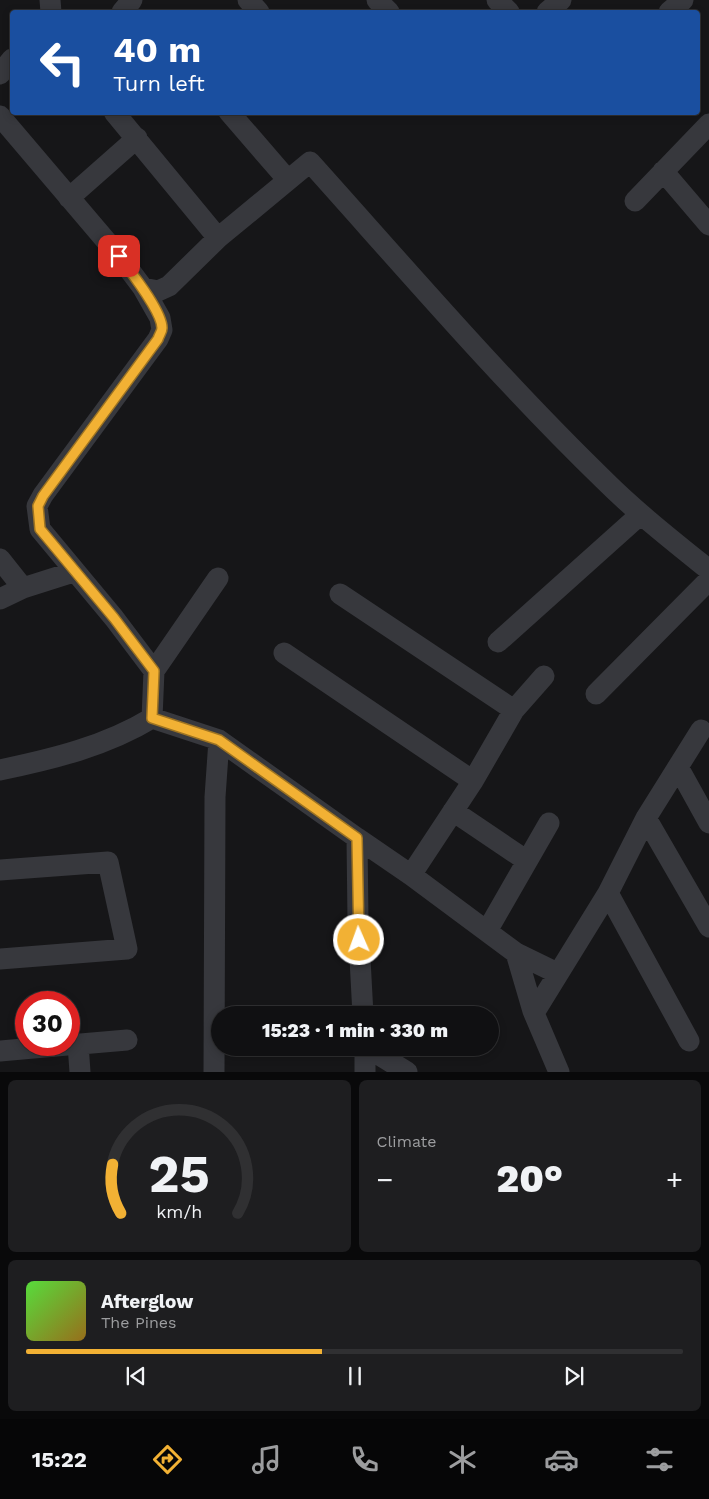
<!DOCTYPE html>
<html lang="en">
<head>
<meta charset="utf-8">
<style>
	:root { --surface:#101012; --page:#1e1e20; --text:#f1f3f6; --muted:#9c9d9f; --line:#303032; --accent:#f2b134 }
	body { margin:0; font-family:"Work Sans",sans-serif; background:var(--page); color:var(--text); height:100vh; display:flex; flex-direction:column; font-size:19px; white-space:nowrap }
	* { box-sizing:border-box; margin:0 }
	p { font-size:16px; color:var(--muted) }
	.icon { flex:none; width:28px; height:28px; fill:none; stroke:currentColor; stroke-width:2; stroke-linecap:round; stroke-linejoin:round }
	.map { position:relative; height:1072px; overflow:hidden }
	.details { display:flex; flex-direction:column; gap:8px; padding:8px; background:#09090a; flex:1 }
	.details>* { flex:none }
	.guide { position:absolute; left:10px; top:10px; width:690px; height:105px; border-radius:5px; box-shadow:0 2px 8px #0003,0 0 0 1px var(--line); background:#1a4fa0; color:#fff; overflow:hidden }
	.speed { position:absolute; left:15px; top:991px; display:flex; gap:10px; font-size:25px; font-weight:700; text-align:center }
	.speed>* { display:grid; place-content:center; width:65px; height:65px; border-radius:50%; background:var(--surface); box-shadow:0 2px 8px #0003,0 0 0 1px var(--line); line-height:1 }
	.speed .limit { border:8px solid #d22; background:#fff; color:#111 }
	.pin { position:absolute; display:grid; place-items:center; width:42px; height:42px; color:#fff; margin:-21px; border-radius:10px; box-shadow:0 2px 8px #0006 }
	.me { position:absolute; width:55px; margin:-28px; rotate:358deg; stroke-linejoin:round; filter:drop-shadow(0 0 4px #0008) }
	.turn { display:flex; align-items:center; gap:18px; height:105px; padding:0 20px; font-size:22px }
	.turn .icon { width:65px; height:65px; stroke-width:2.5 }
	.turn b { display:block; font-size:35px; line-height:42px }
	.big { font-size:38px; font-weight:800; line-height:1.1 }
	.details .card { flex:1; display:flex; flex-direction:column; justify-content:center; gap:8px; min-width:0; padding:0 18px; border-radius:8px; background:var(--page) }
	.details .dial { align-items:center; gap:0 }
	.dial svg { height:130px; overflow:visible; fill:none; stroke:var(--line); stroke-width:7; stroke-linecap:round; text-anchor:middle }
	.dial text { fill:var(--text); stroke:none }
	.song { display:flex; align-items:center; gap:15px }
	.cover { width:60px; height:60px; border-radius:8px; background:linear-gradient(135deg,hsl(110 70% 55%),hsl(40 70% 35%)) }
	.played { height:5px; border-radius:2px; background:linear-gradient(90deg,var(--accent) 45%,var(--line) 45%) }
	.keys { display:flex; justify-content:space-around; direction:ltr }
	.heat { display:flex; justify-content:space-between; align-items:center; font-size:28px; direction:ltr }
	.details .tiles { flex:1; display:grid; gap:8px; grid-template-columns:1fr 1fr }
	.card:last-child { grid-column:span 2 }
	.trip { position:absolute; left:211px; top:1006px; width:288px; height:50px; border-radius:25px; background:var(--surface); box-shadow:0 2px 8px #0003,0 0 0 1px var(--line); font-weight:800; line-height:50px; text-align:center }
	.menu { display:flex; height:80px; justify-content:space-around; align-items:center; background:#060607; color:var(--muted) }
	.menu .icon { width:35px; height:35px }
	.menu .current { color:var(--accent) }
	.menu b { font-size:22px; color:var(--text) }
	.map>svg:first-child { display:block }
</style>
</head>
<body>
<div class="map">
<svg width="709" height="1072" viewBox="0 0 709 1072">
	<rect width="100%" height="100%" fill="#161618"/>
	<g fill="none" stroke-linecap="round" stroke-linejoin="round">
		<!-- minor -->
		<path stroke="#37383d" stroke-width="21" d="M50,0L51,12
			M248,0L259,12
			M377,0L389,12
			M497,0L509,12
			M122,12L132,0
			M547,12L561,0
			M669,12L683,0
			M0,74L12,59
			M114,112L218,238
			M229,112L287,179
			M0,116L119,256L143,288L160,318L162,330L158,339L43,495L37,506L40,529L114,618L154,671
			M663,171L709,225
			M69,198L137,138
			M635,201L709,124
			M143,288L158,291L169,286L218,238L310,162C406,269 500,379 603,479C636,512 673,541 709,570
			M0,559L23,588
			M340,594L514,710
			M0,599L23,588L67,574
			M498,642L641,514
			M284,653L473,781
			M596,694L709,580
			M152,718L219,740L357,838L358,921L363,1015
			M152,718L154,671L218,578
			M678,767L709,823
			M0,770C53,759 106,746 152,718
			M453,811L527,861
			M646,818L709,927
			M357,838L411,875L516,953L533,1011L559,1072
			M0,870L108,862L127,949L0,959
			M411,875L473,781L514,710L544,676
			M608,893L689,1041
			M487,931L549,823
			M516,953L557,973
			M534,1013L608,893L646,818L701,730
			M78,1044L80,1072
			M69,1045L127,1040
			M365,1048V1072
			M368,1048L407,1072
			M0,1051L67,1045
			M214,1072L215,797L219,740"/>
	</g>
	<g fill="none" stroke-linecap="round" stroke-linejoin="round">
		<!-- route casing -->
		<g stroke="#9d7322" stroke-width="12">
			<path id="route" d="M119,256C130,271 162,311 162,328C162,332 159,335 158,339L43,496L38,506L40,529L114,618L154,671L152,718L219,740L357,838L359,940"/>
		</g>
		<!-- route -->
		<use href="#route" stroke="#f2b134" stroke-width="9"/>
	</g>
</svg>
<div class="speed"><div class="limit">30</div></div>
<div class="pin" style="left:119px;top:256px;background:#d93025"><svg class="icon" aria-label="arrive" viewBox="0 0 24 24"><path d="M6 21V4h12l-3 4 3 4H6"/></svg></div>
<svg class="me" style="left:359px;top:940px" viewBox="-20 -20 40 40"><circle r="17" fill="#f2b134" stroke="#fff" stroke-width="3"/><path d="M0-11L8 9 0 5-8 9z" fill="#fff"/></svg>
<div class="trip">15:23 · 1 min · 330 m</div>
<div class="guide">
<div class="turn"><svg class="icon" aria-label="left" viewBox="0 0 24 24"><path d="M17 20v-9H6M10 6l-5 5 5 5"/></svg><div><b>40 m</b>Turn left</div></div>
</div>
</div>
<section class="details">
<div class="tiles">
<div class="card dial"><svg viewBox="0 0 100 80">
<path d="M14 69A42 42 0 1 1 86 69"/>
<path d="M14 69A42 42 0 0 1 9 39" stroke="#f2b134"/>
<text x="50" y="56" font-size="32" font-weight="700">25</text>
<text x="50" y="72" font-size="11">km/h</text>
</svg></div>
<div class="card"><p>Climate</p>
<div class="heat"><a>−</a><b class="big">20°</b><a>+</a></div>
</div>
<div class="card">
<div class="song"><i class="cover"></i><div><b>Afterglow</b><p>The Pines</p></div></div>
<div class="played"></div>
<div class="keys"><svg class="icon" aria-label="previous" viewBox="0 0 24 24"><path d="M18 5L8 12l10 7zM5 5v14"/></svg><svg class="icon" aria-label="pause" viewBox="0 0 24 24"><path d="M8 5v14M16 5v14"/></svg><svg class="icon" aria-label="next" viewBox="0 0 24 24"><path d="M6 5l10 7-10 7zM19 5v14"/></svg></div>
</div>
</div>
</section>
<nav class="menu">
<b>15:22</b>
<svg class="icon current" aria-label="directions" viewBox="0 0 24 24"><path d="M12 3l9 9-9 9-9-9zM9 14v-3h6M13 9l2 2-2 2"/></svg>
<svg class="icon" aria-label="music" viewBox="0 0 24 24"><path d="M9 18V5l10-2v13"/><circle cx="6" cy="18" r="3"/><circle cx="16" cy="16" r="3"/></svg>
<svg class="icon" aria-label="phone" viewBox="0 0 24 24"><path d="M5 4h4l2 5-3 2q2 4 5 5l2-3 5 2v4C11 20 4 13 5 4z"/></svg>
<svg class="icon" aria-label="climate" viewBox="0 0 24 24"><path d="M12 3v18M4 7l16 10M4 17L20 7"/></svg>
<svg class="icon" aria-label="car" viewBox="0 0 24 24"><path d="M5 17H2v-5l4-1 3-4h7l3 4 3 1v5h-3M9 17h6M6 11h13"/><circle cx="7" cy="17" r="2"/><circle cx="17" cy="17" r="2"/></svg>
<svg class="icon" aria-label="filters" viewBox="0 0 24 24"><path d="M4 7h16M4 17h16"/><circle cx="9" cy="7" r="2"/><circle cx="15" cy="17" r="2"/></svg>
</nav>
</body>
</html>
